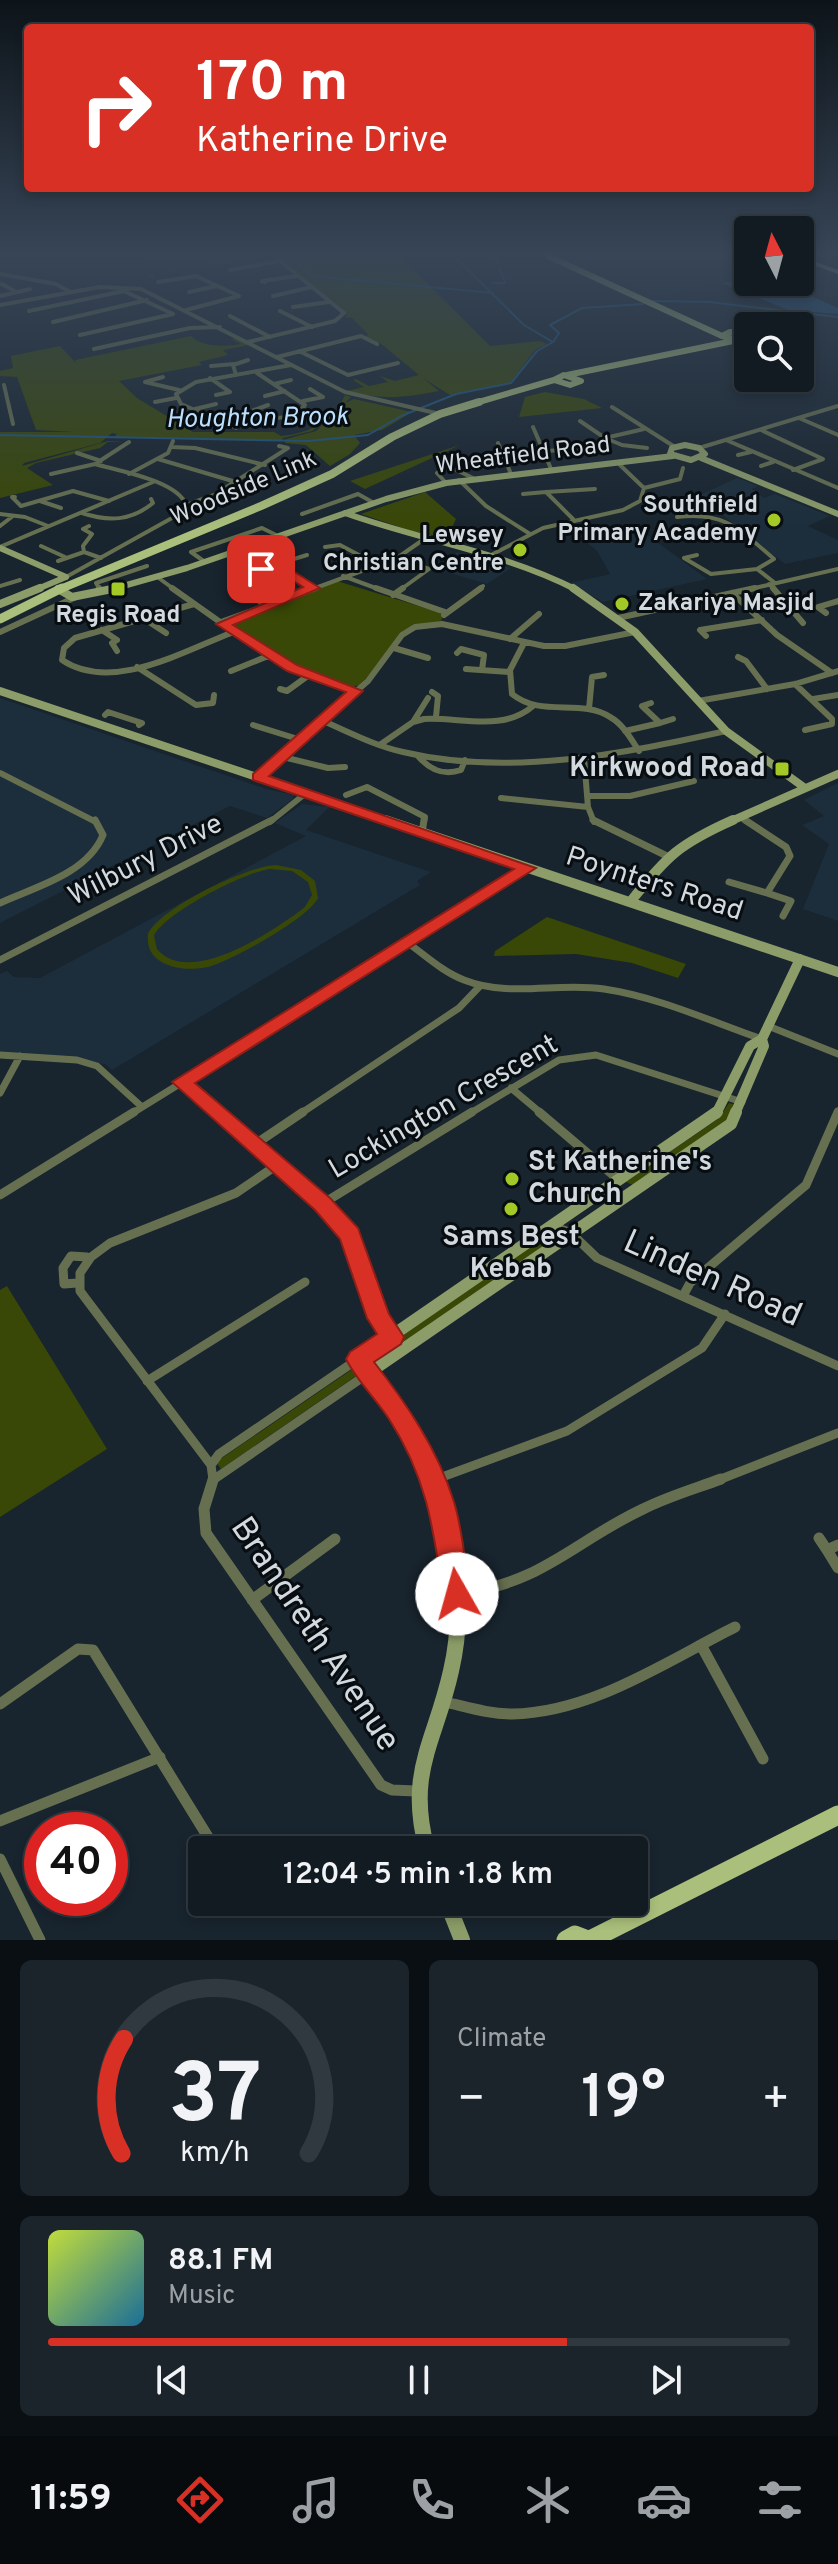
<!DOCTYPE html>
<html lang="en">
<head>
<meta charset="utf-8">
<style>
	:root { --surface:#121b22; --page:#1b242a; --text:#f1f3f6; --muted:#9ca1a5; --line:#313940; --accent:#d93025 }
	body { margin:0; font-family:Overpass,sans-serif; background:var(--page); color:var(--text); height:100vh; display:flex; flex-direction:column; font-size:30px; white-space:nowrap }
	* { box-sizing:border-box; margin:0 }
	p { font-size:26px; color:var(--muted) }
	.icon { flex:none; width:44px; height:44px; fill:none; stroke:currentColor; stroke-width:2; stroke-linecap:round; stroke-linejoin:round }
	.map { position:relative; height:1940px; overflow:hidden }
	.side { display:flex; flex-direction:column; gap:20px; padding:20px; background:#0a0f13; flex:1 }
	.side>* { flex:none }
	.banner { position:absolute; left:24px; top:24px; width:790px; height:168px; border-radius:8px; box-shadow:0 4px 12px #0003,0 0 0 2px var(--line); background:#d93025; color:#fff; overflow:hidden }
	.needle { width:52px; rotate:354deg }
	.tools { position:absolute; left:734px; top:216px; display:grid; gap:16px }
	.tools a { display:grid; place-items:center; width:80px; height:80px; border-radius:8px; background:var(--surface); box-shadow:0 4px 12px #0003,0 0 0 2px var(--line); font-size:40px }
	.speed { position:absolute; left:24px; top:1812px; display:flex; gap:16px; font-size:40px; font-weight:700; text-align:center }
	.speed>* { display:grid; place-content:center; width:104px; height:104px; border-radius:50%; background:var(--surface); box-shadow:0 4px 12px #0003,0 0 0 2px var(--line); line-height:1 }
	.speed .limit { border:12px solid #d22; background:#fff; color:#111 }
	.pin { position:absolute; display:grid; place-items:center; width:68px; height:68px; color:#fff; margin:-34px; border-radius:16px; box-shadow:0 4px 12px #0006 }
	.me { position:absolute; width:88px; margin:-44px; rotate:353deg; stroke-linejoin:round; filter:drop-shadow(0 0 6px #0008) }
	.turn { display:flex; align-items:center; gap:28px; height:168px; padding:0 40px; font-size:36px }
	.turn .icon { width:104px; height:104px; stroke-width:2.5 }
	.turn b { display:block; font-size:56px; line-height:68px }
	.big { font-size:60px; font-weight:600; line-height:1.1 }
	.side .widget { flex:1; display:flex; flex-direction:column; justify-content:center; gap:12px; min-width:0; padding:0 28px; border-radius:12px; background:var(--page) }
	.side .dial { align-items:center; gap:0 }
	.dial svg { height:208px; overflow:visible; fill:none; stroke:var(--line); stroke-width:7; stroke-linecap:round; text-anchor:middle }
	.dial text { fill:var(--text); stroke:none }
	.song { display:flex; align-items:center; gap:24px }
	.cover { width:96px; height:96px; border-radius:12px; background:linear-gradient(135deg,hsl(70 70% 55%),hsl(200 70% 35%)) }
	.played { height:8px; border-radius:4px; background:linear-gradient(90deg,var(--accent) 70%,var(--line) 70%) }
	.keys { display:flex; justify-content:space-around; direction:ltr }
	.heat { display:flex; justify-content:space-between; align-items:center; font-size:44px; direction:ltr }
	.side .tiles { flex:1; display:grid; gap:20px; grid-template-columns:1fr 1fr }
	.widget:last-child { grid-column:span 2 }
	.trip { position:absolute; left:188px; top:1836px; width:460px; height:80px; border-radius:8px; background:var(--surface); box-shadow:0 4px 12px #0003,0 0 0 2px var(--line); font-weight:600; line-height:80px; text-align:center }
	.menu { display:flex; height:128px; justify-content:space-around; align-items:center; background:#070b0e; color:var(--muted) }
	.menu .icon { width:56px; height:56px }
	.menu .current { color:var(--accent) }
	.menu b { font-size:36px; color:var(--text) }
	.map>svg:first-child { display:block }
</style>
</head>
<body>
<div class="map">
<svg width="838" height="1940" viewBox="0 0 838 1940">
	<rect width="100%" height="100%" fill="#18242e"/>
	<!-- built -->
	<path fill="#1c2e3c" d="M142,256H251L163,271Z
		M570,256H740L748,259V276L659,296Z
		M737,478L758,486L752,489L764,498L775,494L830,516L808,526L838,540V553L785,564L698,496Z
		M633,524L707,579L603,602L570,583L610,574L597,551L579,536Z
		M457,552L485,559L511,568L487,584L436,569Z
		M0,698L266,789L294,795L293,799L267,818L230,806L0,923Z
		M838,783V921L803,909L829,844L802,825L824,816L804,800Z
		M302,804L329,807L306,830L431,872L417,881L420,885L112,1070L105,1064L0,1052V974L7,971L14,977L40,978L306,836L275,823Z"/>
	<!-- green -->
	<path fill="#394806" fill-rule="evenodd" d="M258,256H400L490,346L540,341L547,344L535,350L510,383L450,395L423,378L439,391C402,398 384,400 347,391L364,387L353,380L356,379L369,386L388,382L380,376L395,381L419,375L380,343L366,337L368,334L351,317L345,318L347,314L284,262L268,256L152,275L156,279H153L147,275Z
		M191,336C201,347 225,347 241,344L231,339L235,338L249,345L223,350L228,355L199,362L202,365L119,381L137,398L193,432H274L281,436C312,433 334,420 345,395L351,397L345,403L354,399L412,412L382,430L354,435L360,443L350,454L330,466L306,445L285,443L286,439L316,431L326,421L312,431L283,438L281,441L114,437L117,434L112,433L100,443L24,463L22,466L108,441H124L108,442L100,448L36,463L27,468L53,485L0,498V432H75L36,430L17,377L0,376V371L13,368L11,356L60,346L76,363L75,360Z
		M545,392L584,399L602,408L519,417L525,397Z
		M460,445L365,489L350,481Z
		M425,492L456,519L447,538L411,531L361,514Z
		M337,581L438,612L443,616L441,621L413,627L360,685L353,687L276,658L226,624L227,621Z
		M276,865L301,870L315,881L318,898C309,918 231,961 208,967C193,970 174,970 160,961C150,954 147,946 148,934C160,908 247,866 276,865ZM270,869L292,871L308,882L312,895L305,907C274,931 189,988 157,949L154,936C164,913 245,872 270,869Z
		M547,917L686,964L678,978L632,963L576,954L494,956L495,951Z
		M729,1103L736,1105L726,1123L633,1185L626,1182L718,1119Z
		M555,1230L561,1235L404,1343L399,1337Z
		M7,1286L107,1449L0,1517V1290Z
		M357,1366L362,1372L221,1469L216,1462Z"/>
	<!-- water -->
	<path fill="#1f567f" d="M748,278V282H799L810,286L811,296L838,308V314L788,310L722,283Z"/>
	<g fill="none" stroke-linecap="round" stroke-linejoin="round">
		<!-- stream -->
		<path stroke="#1f567f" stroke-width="2" d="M288,256L312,276L493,293
			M454,256L524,325L551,341
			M493,283H505L495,256
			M653,301L709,302L838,317
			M0,435L309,441L368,435L401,416L456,394L511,383L537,351L553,342L559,333L550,325L582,308L643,304"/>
		<!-- street-far4 -->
		<path stroke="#667050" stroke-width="4" d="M230,270L280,261L344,313L335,321L248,342
			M0,274L56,284L70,292
			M158,282L196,276L239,296L186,310
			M265,282L262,281L297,276
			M2,284L16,292
			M189,292L217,286
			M0,296L30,289
			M273,296L312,287
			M0,305L100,287L141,289L345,392L440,414
			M293,307L329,302
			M29,311L124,291L173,314L80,335
			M280,311L312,327
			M230,316L270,337
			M53,322L147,300
			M94,349L190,328L220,327
			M299,351L348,375L398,363
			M277,357L361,336L377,344
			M211,366L234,364
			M257,373L305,405C291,422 272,420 254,410L268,405
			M236,375L233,365L248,360
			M163,377L145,382L179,390
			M210,378L230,392L216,395
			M274,384L291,380
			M4,385L13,424
			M265,396L285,391
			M303,401L323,397L310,389
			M155,402L176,398
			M612,407L675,447
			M195,409L216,404
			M303,409L318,413
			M286,417L299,425
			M799,418L838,435
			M580,421L605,438L644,429
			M197,425L218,419
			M533,427L552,471
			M236,428L181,404L176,394L196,382L291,365
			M761,430L823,459L793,470
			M605,438L622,445L647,448
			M726,440L838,488
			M498,443L511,474
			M172,447L195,448L265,465
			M699,448L838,406
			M545,451L579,449
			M77,453L101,461
			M738,455L751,452
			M158,459L236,482
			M761,466L773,462
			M450,467L473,478
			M51,474L95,464L129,442
			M129,474L168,453L173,441
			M459,480L486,506L530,534
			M446,483L437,473L456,463
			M644,488L680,479L683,468
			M523,494L546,492
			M15,497H12L21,506L73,491L109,501
			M40,501L61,508
			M186,505L214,495L288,448L279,446
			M82,513C109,522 131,521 153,503L151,499
			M0,514L25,517L48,526
			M302,514L358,494L374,503
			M677,517C725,511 740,530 774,559L757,569L775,583
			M573,519L546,492L595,489
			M0,526L13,516
			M41,546L65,557
			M0,547L153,482
			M325,547L340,545L376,564
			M84,552L83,546L92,534L83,529L89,526
			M493,554L543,528L623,510L640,501L644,488L620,465
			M697,555L684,558L711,574L757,569
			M397,558L429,569L400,590
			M58,561L84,552L101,558
			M205,562L191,552L262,528L278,536
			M277,565L313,588
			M261,569L307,555
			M156,576L175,590
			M343,576L381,590
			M66,577L172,518L186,505C178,481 119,471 95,464
			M235,584L243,590
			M769,584L775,590
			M0,586L20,580
			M100,590L96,583L147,566
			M310,590L397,558L427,537
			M478,590L483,586
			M746,590L838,569"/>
		<!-- street-far3 -->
		<path stroke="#667050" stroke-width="6" d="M99,588L101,591
			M172,588L268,656L356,691
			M240,588L265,605
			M376,588L445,612
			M773,588L803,623
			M732,593L777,635L832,673
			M393,595L403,588
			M194,604L75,638L64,648L62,660C111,693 182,652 231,633
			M826,613L818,607L838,601
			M444,615L481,588
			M143,618L166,633
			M618,618L755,588
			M221,622L316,588
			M102,630L117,640L112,643L117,651
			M0,632L78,596
			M706,636L700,630L762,620
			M510,639L539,614
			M524,643L510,670L512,694C541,718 581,698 610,717C623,724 631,739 639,751
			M394,648L428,658
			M457,653L461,649L484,655L482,670
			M738,657L746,661L767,689
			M137,667L196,705L213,703L214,695
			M466,669L509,672
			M231,671L268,656
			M795,684L832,719V724L805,730
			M280,689L287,691L309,675
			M432,692L438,696L436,717
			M813,699L838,695
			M698,701L795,684L838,671
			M589,709L592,677L604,675
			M105,715L108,712L142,723L139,725
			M323,721C349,732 375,746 403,752C509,777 622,754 726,731
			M413,722L428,698
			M660,723L673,719
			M253,725L301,740
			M625,731L660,723L642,706L651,703
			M381,744L413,722L424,719C461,717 503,732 533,706
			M418,756C430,770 443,776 461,770L465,760
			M283,757L328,768L345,767
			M584,758L588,807L594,822
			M0,773L96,822
			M258,777L368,681L402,635L415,627L442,624L544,646H565L635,632
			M346,795L367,787L425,817L424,822
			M588,796H630L694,781
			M501,798L588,807
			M740,817L748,822
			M270,822L306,793"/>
		<!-- street-far2 -->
		<path stroke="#667050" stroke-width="7" d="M593,820L667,856
			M422,833L424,820
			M729,882L767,893L790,856L786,847L745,820
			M767,893L791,901L783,916
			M0,903C35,887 87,874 103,835L95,820
			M408,943C426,956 443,972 464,980C510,998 557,982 604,989C658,997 710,1021 762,1039
			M0,960L272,820
			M768,1026L838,1054
			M0,1055L77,1060L97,1066L142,1107
			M182,1082L218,1114
			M511,1088L542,1114
			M0,1093L20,1056
			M131,1114L528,868
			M300,1114L459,1008L480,986
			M469,1114L559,1060L596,1055L742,1102
			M837,1114L838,1111"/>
		<!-- street-far1 -->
		<path stroke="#667050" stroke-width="9" d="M216,1112L342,1223L354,1246L373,1307L398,1353
			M539,1112L619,1180
			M254,1145L303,1112
			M0,1195L134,1112
			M322,1204L472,1112
			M553,1226L571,1233L597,1258L838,1366
			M77,1283L64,1284L63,1268L71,1256L87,1257
			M683,1296L690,1283L806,1185L838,1112
			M147,1381L305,1282
			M211,1465L80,1291V1273L91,1257L110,1243L236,1193L277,1165
			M213,1480L211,1465L219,1454L358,1359
			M213,1480L369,1373
			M434,1480L567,1431L702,1348L725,1314
			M716,1481L838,1433"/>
		<!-- street -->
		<path stroke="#667050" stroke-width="11" d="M213,1480L204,1509L206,1533L381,1785L392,1790L415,1791
			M434,1480L438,1479
			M819,1538L827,1550
			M838,1545L827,1550L838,1568
			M459,1594C542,1583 572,1543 641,1510C666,1497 694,1489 721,1479
			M252,1600L335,1539
			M701,1645L763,1759
			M445,1702C467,1707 489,1714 512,1714C591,1713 667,1661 735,1627
			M0,1704L78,1649L93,1650L216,1850
			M0,1821L160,1757
			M0,1859L40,1940"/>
		<!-- secondary-far4 -->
		<path stroke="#8c9d69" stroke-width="6" d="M685,445L699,448L705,454L691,460L670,454L672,448Z
			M701,458L838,514
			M345,513C423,541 503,552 577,590
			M0,548L66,577
			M35,590L66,577
			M109,590L187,568L386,499L446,483L673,456"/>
		<!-- secondary-far3 -->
		<path stroke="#8c9d69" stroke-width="8" d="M573,588L635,632L726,731L805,788
			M58,589L72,597L117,588
			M0,604L40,588
			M0,691L391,822
			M729,822L838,774"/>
		<!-- secondary-far2 -->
		<path stroke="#8c9d69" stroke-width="10" d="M385,820L838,972
			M631,901C667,856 679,844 733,820
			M716,1114L750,1046L762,1039L800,959
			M735,1114L764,1046L762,1039"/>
		<!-- secondary-far1 -->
		<path stroke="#8c9d69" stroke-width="12" d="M370,1372L731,1124L736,1112
			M432,1481L406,1427L358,1359L717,1112"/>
		<!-- secondary -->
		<path stroke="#8c9d69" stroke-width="16" d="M427,1850C406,1772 435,1743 451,1671C466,1607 455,1540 431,1479
			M447,1902L462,1940"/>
		<!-- primary-far3 -->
		<path stroke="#aabf7b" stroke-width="6" d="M548,256L722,336
			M730,332L746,336L735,340L722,336Z
			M564,375L581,381L570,385L554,380Z
			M567,375L738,340
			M472,404L554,380"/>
		<!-- primary-far2 -->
		<path stroke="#aabf7b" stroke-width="8" d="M58,590L261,506L332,474L392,437L440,414L479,402"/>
		<!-- primary-far1 -->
		<path stroke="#aabf7b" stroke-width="9" d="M0,619L62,588"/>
		<!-- primary -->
		<path stroke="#aabf7b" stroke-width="19" d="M566,1940L575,1935L588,1940
			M590,1940L838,1815"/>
		<!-- highway -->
		<path fill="#c5de8c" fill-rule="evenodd" d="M800,256L838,270V274L800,260Z"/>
	</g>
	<!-- sky -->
	<linearGradient id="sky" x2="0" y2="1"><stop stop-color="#0d1419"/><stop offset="0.48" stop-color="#374557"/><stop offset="1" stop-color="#374557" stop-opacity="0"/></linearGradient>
	<rect width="838" height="528" fill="url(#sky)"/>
	<!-- route -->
	<path fill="#d93025" stroke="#8d1f18" stroke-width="2" d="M277,561L320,588L233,625L297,665L363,691L269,776L536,868L195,1083L330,1198L358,1228L389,1314L404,1337L401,1344L374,1362C407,1404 438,1450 454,1502C463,1531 465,1564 470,1594L466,1603L457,1607L447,1603L443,1594C433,1527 427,1478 389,1419C376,1399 357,1381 346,1359L350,1352L377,1334L367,1318L340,1239L315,1210L172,1082L514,869L253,780V774L346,692L287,671L216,624L303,587L275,569L261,573L255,569Z"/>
	<!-- markers -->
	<g fill="#a3c926" stroke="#080d11" stroke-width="3">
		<circle cx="774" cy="520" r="8"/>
		<circle cx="520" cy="550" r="8"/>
		<rect x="110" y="581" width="16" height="16" rx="4"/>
		<circle cx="622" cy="604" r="8"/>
		<rect x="774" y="761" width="16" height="16" rx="4"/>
		<circle cx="512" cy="1179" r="8"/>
		<circle cx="511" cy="1209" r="8"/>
	</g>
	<g text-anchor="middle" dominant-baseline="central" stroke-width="6" stroke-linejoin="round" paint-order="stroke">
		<!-- far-street labels -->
		<g font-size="24" fill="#d2dae0" stroke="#080d11">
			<text transform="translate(523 456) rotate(-7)">Wheatfield Road</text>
			<text transform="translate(244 489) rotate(-23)">Woodside Link</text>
		</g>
		<!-- far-poi labels -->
		<g font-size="24" font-weight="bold" fill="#d2dae0" stroke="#080d11" text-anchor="end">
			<text x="758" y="506">Southfield<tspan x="758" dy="28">Primary Academy</tspan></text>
			<text x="504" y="536">Lewsey<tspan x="504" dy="28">Christian Centre</tspan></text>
			<text x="638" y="604" text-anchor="start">Zakariya Masjid</text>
			<text x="118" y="616" text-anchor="middle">Regis Road</text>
		</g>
		<!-- far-water labels -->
		<g font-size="26" font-style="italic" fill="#bbdffd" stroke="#080d11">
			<text transform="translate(257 419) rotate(-1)">Houghton Brook</text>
		</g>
		<!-- poi labels -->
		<g font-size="28" font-weight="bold" fill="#d2dae0" stroke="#080d11" text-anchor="end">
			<text x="766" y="769">Kirkwood Road</text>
			<text x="528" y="1163" text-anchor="start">St Katherine's<tspan x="528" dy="32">Church</tspan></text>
			<text x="511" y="1238" text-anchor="middle">Sams Best<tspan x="511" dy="32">Kebab</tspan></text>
		</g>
		<!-- street labels -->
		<g font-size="28" fill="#d2dae0" stroke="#080d11">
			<text transform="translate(146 861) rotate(-27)">Wilbury Drive</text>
			<text transform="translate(654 885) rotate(18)">Poynters Road</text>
			<text transform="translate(444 1108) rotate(-30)">Lockington Crescent</text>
		</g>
		<!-- near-street labels -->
		<g font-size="34" fill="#d2dae0" stroke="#080d11">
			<text transform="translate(712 1280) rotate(24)">Linden Road</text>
			<text transform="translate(314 1635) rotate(56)">Brandreth Avenue</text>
		</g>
	</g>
</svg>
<div class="tools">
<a><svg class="needle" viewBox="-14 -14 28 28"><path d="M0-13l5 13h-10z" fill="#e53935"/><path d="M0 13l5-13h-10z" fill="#9ca1a5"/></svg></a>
<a><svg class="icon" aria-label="search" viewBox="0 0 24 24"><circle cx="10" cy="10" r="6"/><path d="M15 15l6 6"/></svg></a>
</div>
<div class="speed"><div class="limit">40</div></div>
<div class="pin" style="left:261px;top:569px;background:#d93025"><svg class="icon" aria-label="arrive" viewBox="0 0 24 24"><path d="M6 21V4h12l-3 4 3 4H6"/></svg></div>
<svg class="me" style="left:457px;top:1594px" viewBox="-20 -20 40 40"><circle r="19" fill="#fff"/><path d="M0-13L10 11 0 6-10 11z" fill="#d93025"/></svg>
<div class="trip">12:04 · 5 min · 1.8 km</div>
<div class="banner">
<div class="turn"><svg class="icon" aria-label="right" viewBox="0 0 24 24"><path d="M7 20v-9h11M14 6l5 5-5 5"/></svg><div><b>170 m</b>Katherine Drive</div></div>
</div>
</div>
<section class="side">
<div class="tiles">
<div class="widget dial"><svg viewBox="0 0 100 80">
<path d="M14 69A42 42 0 1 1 86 69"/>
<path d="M14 69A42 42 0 0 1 15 25" stroke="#d93025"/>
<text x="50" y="56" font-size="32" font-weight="700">37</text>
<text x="50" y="72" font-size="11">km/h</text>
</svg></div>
<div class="widget"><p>Climate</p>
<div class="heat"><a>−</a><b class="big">19°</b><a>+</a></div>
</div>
<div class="widget">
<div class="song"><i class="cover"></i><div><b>88.1 FM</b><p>Music</p></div></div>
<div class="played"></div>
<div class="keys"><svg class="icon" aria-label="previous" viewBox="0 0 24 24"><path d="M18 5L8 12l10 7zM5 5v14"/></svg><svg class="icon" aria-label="pause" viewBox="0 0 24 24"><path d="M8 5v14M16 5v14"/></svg><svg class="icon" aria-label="next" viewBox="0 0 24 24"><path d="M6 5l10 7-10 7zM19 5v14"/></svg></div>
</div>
</div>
</section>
<nav class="menu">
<b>11:59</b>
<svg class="icon current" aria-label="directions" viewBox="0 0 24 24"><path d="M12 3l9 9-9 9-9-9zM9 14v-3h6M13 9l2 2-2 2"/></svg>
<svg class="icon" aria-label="music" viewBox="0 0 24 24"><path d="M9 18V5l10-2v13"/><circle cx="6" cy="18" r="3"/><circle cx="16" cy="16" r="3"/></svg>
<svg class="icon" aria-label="phone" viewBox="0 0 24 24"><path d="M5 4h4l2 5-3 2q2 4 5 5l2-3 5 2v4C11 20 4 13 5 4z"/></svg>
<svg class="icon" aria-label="climate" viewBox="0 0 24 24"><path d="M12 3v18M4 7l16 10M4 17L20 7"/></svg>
<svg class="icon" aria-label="car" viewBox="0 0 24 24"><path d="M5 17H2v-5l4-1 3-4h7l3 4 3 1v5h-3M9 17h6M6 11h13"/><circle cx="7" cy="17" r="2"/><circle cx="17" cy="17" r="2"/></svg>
<svg class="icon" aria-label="filters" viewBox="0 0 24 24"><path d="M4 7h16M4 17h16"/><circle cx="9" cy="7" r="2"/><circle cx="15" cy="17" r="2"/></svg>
</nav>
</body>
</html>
